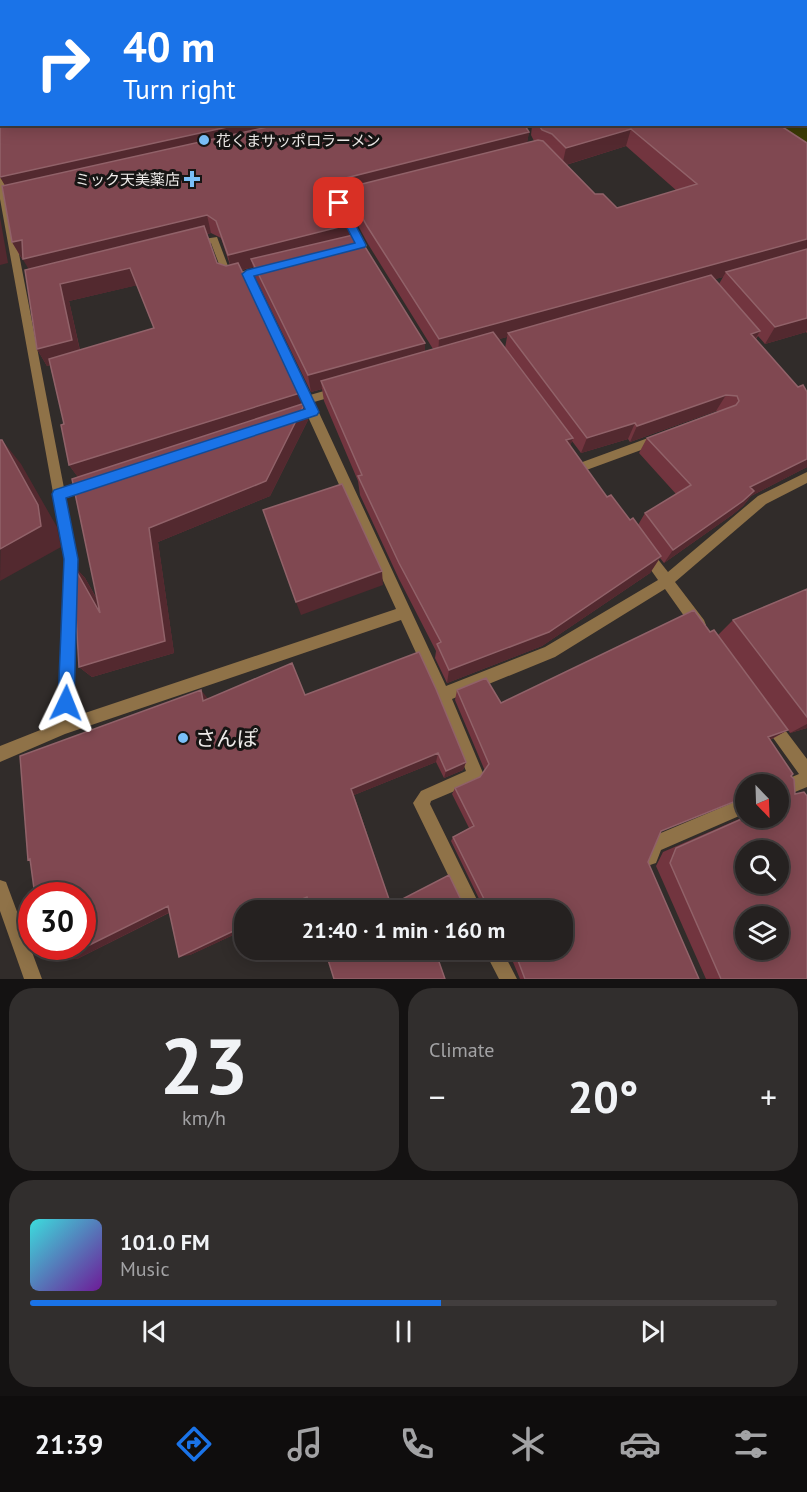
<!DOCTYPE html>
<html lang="en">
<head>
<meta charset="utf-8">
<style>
	:root { --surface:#252120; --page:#312e2d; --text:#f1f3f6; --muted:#a3a3a5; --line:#423e3e; --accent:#1a73e8 }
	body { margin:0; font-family:"PT Sans","Noto Sans JP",sans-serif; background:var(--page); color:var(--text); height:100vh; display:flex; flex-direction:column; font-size:22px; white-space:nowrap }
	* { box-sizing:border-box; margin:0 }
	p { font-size:20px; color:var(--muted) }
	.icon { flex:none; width:33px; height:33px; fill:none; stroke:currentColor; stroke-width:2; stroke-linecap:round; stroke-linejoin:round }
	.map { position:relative; height:979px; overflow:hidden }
	.side { display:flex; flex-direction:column; gap:9px; padding:9px; background:#141212; flex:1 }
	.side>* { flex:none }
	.banner { position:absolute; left:0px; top:0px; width:807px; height:126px; box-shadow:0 3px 15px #0003,0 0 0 2px var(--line); background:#1a73e8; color:#fff; overflow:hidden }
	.needle { width:39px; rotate:157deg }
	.tools { position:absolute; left:735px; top:774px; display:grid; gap:12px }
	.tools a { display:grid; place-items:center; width:54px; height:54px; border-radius:50%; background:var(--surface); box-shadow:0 3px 15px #0003,0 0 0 2px var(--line); font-size:30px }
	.speed { position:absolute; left:18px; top:882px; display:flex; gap:12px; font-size:30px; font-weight:700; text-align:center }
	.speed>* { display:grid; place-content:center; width:78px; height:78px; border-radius:50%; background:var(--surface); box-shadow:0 3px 15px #0003,0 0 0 2px var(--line); line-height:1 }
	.speed .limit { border:9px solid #d22; background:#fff; color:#111 }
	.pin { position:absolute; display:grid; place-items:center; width:51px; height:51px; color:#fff; margin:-26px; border-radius:12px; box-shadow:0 3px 9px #0006 }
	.me { position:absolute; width:66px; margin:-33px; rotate:2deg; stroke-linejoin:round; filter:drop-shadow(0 0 4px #0008) }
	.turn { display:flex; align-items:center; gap:21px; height:126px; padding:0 24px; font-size:27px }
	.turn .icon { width:78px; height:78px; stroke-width:2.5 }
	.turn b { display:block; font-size:42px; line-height:51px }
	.big { font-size:45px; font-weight:600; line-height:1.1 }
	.side .tile { flex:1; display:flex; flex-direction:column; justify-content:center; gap:9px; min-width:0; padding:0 21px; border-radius:24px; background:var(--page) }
	.side .dial { align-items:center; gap:0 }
	.dial b { font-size:78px; line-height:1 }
	.song { display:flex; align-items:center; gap:18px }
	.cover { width:72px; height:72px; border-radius:9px; background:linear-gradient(135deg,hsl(180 70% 55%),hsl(280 70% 35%)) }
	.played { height:6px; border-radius:3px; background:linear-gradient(90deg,var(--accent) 55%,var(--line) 55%) }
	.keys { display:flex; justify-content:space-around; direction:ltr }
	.heat { display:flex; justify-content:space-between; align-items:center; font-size:33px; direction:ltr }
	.side .tiles { flex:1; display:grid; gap:9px; grid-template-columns:1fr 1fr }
	.tile:last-child { grid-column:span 2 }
	.trip { position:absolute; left:234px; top:900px; width:339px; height:60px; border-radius:24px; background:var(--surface); box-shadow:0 3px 15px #0003,0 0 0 2px var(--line); font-weight:600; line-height:60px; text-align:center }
	.tabs { display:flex; height:96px; justify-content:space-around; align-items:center; background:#0f0d0d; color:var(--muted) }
	.tabs .icon { width:42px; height:42px }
	.tabs .on { color:var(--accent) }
	.tabs b { font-size:27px; color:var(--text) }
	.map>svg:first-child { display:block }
</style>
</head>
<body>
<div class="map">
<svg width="807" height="979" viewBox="0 0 807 979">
	<rect width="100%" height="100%" fill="#312c2a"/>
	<!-- green -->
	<path fill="#3b3a05" d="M806,65L807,66V148L768,125L806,124Z"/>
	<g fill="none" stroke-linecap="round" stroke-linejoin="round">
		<!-- minor -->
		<path fill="#8f7248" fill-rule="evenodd" d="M0,173L4,176L64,488L89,480L93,481L95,485L93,489L66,497L77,559L73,717L396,609L244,277L225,280L211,243L190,245V241L217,237L231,274L269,265L274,268L272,270L252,275L310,395L338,387L343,391L342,394L314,402L446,686L545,647L658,580L641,556L639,552L641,548L645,546L649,548L668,572L758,496L807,472V483L766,504L675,582L704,620L706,625L704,630L699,631L694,630L665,589L555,657L452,699L483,773L476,782L431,801L430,804L482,910H465L413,803L421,791L466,771L437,699L401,620L65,734L0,762V746L58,723L65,559L0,199Z
			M361,193L365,196L364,198L344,204L367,246L362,249L357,246L335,203Z
			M659,434L663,436L665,439L663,442L581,472L577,470L575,467L577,464Z
			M771,716L776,718L807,759V787L778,799V784H775L799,774L766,728L764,723L766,718Z
			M746,797V813L661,850L656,863L650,865L644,863L642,857L649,838Z
			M0,880L6,882L42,979H24L0,911Z
			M484,950H502L517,979H499Z"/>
	</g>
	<!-- wall -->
	<path fill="#72353f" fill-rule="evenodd" d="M0,0H807V63L806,62V2H2V124H778L807,143V333L806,332L765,344L758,336L756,339L798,387L803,385L807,392V467L751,496L743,506L732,515L664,563L660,558L650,573L542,646L447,683L435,658L436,651L399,579L360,495L358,481L324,401L322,389L311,392L255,277L253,267L242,270L300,393L302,404L305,403L308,420L270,496L158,542L174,653L92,677L79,667L73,565L85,578L97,599L72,479L78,477L69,465L61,425L64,424L50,365L47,366L37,349L25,270L29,269L24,259H22L12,242L2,186L5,185L0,177ZM525,126H532L531,135L534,141L527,142L529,132ZM626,146L677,191L617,208L603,194H595L566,165ZM347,196V205L368,244L433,349L425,351V343L357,234L352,235L351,224L338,198ZM211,233L221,238L230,265L226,266L217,263L207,234ZM723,277L719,284L715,279ZM137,285L154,328L80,350L69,301ZM507,337L505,348L499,339ZM716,411H719L647,438L639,453L676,494L645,513L638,525L633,518L630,520L611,495L607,497L570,446L572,441L581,453L628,439L630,442Z
		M807,589V728L790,733L788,730L770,740L791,776L807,979H706L656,866L663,852L746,816V818H778V784H746L661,831L648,862L699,979H520L508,950H562V910H312L308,900L286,910H244V930L190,955L169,913L77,959L82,946L30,860H28L208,699L305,695L466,762L463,770L444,778L436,762L354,795L391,905L466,910L484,909L451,841L453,837L469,828L452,794L455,788L480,777L485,771L455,700L457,690L501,703L710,632L718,635L733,620Z"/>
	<!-- shaded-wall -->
	<path fill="#53292f" d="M241,124H324L10,194L0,177Z
		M631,129L626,146L562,166L566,148Z
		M529,132L526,150L346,188L347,196L335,199L331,186L334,181Z
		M207,215L211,233L33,276L12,242L22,240Z
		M0,217L8,263L0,265Z
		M351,224L353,242L251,259L253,267L232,272L228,255Z
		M807,239V254L726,272L723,277L510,336L508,333L507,337L438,356L439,339Z
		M130,268L138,285L69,301L81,356L47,366L37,349L60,284Z
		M807,318V330L806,332L765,344L775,327Z
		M760,331L750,348L751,334Z
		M425,343V361L321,381L322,389L311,392L308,375Z
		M300,393L303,407L305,403L308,420L270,496L158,542L174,653L92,677L79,667L165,641L80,480L69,465Z
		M726,395L716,411L630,442L637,426Z
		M635,423L628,439L581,453L587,438Z
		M573,438L566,458V440Z
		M2,440L21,464L57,527L61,547L0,581Z
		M807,459V467L751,496L743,506L732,515L664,563L673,550L750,487Z
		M661,556L650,573L542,646L447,683L449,670Z
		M73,565L85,578L111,625L100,613Z
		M382,571L383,585L301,615L296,602Z
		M201,690L209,700L203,701Z
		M807,724V728L790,733Z
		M788,730L771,739L751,745L768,737Z
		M438,753L436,762L354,795L351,789Z
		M466,762L463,770L444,778L446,771Z
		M307,897L312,898L286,910H277Z
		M168,906L180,907L77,959L59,960Z
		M244,926V930L190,955L179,957Z"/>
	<!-- building -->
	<path fill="#804851" stroke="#916269" stroke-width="1.5" fill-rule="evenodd" d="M0,0H807V41L806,40V2H2V124H241L0,177Z
		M281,124H524L529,132L334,181L331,186L351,224L228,255L216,221L207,215L23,259L22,240L12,242L2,186Z
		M538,124H778L807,143V239L439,339L367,226L346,188L538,140L543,141L595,194H603L617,208L697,184L631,129L566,148L552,134L542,130Z
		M204,226L217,263L226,266L238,263L300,393L69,465L61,425L64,424L49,359L154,328L130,268L60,284L72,340L37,349L25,270Z
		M357,234L425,343L308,375L251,259Z
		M807,249V318L775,327L726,272Z
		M711,275L760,331L751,334L798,387L803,385L807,392V459L750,487L754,491L743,501L673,550L645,513L691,485L647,438L736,405L739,401L737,396L726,395L637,426L635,423L587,438L508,333Z
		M493,332L573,438L566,440L607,497L611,495L630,520L633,518L661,556L549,632L449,670L437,644L441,642L399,563L358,476L362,475L321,381Z
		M305,403L266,481L149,528L165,641L79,667L73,565L100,613L72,479Z
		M0,440H2L38,505L41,526L0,549Z
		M342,484L382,571L296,602L263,510Z
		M807,589V717L733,620Z
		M694,610L710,632L714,630L788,730L768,737L793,774L791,776L794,779L795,794L804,792L807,796V979H721L670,863L676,848L746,817L778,818V784H746V797L661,831L648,862L699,979H525L514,950H562V910H312L307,897L277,910H244V926L179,957L168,906L59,960L57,946H82V896H35L30,859L28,860L20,756L201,690L203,701L292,663L305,695L419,652L436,689L466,762L446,771L438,753L351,789L391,905L449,875L466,910L489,909L453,837L474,826L455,788L480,777L489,764L457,690L486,678L501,703ZM746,850H778V884H746ZM746,916H778V950H746Z
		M325,950H457L438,959L445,979H334Z"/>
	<!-- route -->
	<path fill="#1a73e8" stroke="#114b97" stroke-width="1.5" d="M339,200L344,203L366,245L365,247L254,276L319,412L317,415L66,498L78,559L74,703L72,709L66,711L60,709L58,703L64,559L52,494L54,490L305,409L242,274L247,270L355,243L334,203Z"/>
	<!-- markers -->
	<g fill="#7abff8" stroke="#171514" stroke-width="2">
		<circle cx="204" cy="140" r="6"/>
		<path d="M189 170h6v6h6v6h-6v6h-6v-6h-6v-6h6z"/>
		<circle cx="183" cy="738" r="6"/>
	</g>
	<g text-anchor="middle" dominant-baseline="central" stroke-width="6" stroke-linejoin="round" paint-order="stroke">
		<!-- far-poi labels -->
		<g font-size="15" fill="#eeebe9" stroke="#171514" text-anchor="start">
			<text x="216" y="140">花くまサッポロラーメン</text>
			<text x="180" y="179" text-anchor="end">ミック天美薬店</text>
		</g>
		<!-- near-poi labels -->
		<g font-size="21" fill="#eeebe9" stroke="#171514" text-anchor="start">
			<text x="195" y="738">さんぽ</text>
		</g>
	</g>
</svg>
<div class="tools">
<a><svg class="needle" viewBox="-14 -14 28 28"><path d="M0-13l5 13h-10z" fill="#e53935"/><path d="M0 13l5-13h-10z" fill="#a3a3a5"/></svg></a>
<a><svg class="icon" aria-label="search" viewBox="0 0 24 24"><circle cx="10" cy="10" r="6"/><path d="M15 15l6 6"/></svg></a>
<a><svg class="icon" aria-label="layers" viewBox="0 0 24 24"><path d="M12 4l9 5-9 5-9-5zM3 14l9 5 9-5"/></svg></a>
</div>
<div class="speed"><div class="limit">30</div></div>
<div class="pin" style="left:339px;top:203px;background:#d93025"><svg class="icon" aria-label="arrive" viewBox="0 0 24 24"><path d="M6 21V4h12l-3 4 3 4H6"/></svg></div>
<svg class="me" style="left:66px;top:703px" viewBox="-20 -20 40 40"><path d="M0-17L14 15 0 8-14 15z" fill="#1a73e8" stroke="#fff" stroke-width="4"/></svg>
<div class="trip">21:40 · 1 min · 160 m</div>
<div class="banner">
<div class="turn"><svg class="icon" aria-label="right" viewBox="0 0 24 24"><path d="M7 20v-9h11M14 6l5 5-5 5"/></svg><div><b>40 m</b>Turn right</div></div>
</div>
</div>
<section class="side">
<div class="tiles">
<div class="tile dial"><b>23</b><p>km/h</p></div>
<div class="tile"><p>Climate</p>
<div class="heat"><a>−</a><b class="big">20°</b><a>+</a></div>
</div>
<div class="tile">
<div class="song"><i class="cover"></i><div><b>101.0 FM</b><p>Music</p></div></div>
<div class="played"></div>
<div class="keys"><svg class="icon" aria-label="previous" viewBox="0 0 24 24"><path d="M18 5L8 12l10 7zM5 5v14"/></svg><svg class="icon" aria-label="pause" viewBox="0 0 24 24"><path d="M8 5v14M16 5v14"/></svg><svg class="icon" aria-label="next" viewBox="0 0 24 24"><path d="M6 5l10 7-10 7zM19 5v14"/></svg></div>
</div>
</div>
</section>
<nav class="tabs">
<b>21:39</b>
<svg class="icon on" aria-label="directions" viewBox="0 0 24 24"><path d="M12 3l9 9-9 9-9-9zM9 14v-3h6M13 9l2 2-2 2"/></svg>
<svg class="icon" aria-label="music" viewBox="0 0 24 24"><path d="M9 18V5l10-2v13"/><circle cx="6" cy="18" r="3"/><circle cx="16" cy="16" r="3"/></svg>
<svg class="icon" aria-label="phone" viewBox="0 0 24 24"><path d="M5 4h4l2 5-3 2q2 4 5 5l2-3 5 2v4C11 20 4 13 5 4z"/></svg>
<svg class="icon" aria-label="climate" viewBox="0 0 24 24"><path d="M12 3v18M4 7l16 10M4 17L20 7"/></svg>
<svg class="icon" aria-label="car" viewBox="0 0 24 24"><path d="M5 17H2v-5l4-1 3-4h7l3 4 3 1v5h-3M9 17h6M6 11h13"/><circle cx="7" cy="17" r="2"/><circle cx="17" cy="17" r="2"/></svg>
<svg class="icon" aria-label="filters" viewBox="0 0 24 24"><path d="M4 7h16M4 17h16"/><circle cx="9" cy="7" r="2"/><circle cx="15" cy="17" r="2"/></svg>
</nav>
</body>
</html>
